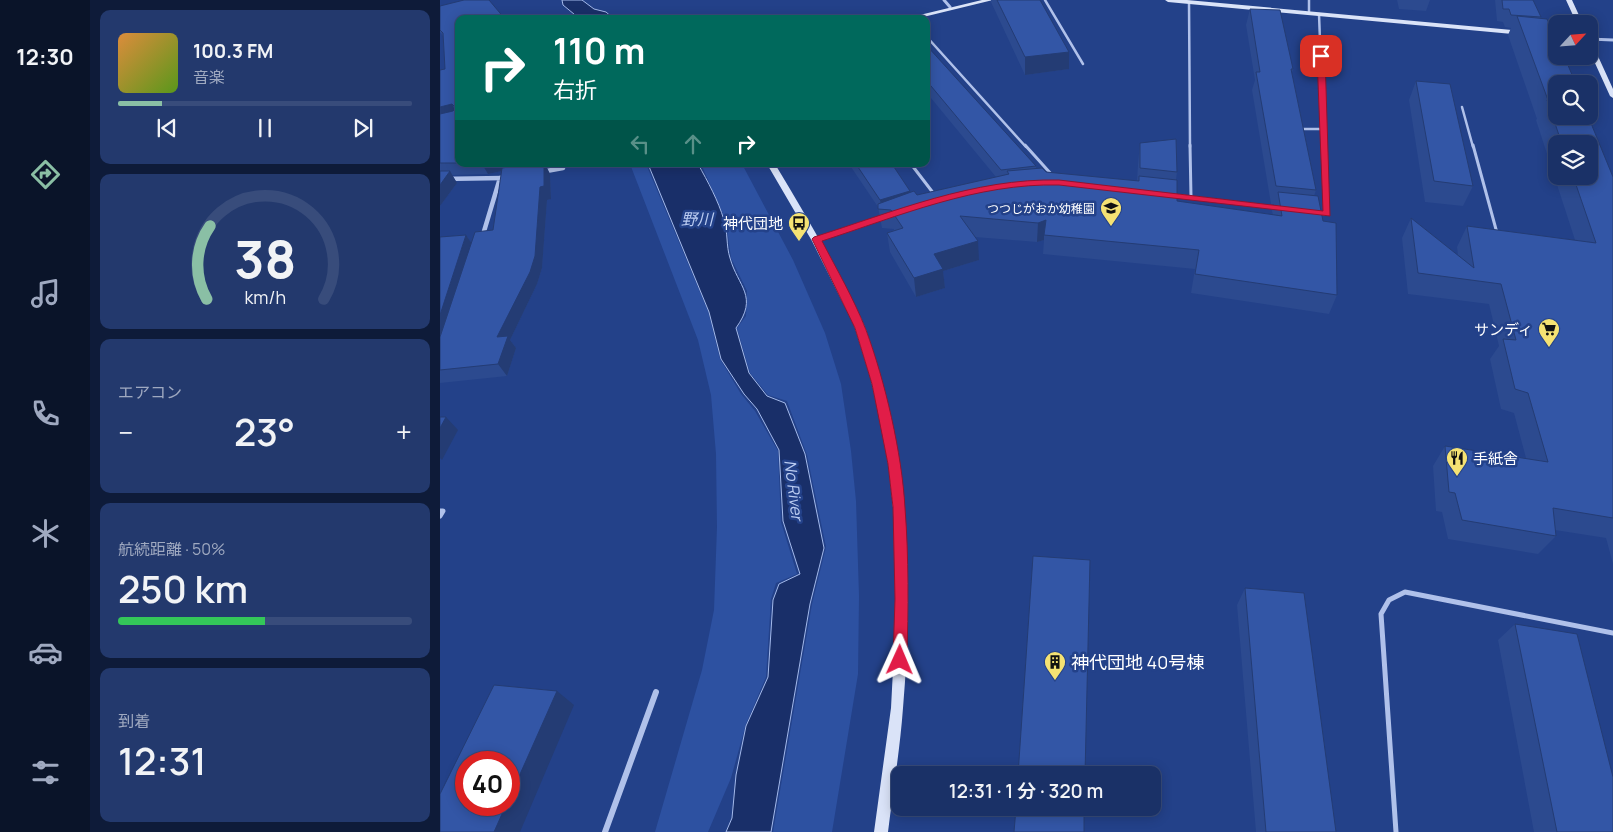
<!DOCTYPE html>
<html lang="ja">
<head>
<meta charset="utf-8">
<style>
	:root { --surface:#1a3167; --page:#23396d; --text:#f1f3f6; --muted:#9fa9c0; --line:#384c7b; --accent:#8abfa5 }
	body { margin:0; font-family:Manrope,"Noto Sans JP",sans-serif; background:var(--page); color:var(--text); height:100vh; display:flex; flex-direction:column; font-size:19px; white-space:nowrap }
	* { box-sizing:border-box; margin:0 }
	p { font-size:16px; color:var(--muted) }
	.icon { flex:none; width:28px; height:28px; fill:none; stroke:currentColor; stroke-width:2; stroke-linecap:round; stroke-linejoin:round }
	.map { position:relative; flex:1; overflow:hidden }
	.details { display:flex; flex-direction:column; gap:10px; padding:10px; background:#0e1b39; width:350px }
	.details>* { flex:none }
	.hud { position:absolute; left:15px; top:15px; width:475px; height:152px; border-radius:10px; box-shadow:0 2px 12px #0003,0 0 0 1px var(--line); background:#00695c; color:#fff; overflow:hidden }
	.needle { width:32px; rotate:64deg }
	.controls { position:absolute; left:1108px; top:15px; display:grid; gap:10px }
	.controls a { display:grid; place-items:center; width:50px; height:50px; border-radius:10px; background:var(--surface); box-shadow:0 2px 12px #0003,0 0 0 1px var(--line); font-size:25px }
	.speed { position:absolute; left:15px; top:751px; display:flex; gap:10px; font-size:25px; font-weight:700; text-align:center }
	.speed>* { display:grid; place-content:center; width:65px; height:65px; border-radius:50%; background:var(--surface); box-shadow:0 2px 12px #0003,0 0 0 1px var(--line); line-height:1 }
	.speed .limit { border:8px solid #d22; background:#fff; color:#111 }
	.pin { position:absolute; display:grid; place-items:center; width:42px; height:42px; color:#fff; margin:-21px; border-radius:10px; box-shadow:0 2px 8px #0006 }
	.me { position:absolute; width:55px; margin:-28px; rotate:1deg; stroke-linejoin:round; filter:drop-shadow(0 0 4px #0008) }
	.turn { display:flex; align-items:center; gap:18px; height:105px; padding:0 15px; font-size:22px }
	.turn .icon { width:65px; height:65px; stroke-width:2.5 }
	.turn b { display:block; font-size:35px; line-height:42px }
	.lanes { display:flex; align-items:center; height:48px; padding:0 15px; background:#0003; justify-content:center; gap:25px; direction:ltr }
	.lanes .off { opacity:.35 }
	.big { font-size:38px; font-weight:600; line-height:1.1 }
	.details .card { flex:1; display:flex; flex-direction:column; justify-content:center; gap:8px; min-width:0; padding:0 18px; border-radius:10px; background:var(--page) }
	.details .dial { align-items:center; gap:0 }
	.dial svg { height:130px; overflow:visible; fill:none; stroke:var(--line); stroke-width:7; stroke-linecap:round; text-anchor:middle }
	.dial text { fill:var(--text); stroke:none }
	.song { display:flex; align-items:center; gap:15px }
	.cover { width:60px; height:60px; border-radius:8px; background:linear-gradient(135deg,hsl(30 70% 55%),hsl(90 70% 35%)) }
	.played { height:5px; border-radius:2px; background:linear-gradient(90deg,var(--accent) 15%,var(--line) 15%) }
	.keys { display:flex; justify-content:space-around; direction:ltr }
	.heat { display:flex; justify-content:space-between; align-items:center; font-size:28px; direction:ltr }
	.charge { height:8px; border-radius:4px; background:linear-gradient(90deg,#34c759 50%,var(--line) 0) }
	.trip { position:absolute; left:451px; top:766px; width:270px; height:50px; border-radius:10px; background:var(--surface); box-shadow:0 2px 12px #0003,0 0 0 1px var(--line); font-weight:600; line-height:50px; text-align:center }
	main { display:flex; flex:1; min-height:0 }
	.menu { display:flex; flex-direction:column; width:90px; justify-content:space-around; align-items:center; background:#0a1429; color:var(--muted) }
	.menu .icon { width:35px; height:35px }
	.menu .selected { color:var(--accent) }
	.menu b { font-size:22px; color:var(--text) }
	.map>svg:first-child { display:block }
</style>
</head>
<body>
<main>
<nav class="menu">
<b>12:30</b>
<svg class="icon selected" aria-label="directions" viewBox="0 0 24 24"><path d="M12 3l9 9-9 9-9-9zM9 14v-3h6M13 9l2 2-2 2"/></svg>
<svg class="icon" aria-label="music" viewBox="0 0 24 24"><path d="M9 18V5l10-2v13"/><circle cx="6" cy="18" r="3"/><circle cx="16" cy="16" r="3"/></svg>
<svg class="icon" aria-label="phone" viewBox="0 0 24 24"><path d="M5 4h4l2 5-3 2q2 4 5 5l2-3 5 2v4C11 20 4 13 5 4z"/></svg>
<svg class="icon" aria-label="climate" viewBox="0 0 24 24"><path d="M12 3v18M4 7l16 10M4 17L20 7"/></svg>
<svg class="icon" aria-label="car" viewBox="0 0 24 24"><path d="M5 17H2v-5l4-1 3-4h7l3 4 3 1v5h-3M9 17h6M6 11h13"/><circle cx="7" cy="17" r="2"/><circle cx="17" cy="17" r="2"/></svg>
<svg class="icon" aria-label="filters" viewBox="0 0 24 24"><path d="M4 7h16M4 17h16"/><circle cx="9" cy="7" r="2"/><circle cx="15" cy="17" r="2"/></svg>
</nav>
<section class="details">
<div class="card">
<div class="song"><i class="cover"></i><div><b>100.3 FM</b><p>音楽</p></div></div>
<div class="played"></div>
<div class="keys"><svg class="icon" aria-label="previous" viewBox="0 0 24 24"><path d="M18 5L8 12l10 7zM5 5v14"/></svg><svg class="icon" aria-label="pause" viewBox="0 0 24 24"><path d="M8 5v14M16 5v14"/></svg><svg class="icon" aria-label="next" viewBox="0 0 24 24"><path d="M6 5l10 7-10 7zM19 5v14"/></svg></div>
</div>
<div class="card dial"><svg viewBox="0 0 100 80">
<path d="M14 69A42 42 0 1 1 86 69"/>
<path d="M14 69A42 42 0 0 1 16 24" stroke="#8abfa5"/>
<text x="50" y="56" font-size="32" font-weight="700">38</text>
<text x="50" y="72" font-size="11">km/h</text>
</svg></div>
<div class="card"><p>エアコン</p>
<div class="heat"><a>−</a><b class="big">23°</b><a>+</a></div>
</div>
<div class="card"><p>航続距離 · 50%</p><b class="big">250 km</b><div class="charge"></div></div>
<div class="card"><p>到着</p><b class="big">12:31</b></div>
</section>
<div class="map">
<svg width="1173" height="832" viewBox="0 0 1173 832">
	<rect width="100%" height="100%" fill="#234189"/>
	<!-- green -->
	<path fill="#2d51a1" d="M190,164H206L268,311L280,359L301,394L315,411L338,451L341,522L357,574L336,583L331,599L326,677L306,724L291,778L268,832H215L262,670L274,610L277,527L276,454L271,395L258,340Z
		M261,164H302L353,260L385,333L401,384L411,451L416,501L419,596L418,674L392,832H333L372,604L386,547L367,455L347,401L328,395L310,373L297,328L306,316L307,291L291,258L286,221Z"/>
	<!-- water -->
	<path fill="#192f69" stroke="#a4baeb" d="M122,0H142L154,9L166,12L174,19H140L123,5Z
		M208,164H258C268,182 278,200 284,220C288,232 286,246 290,258C298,287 319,296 296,328L309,373L327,396L345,403L365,454L384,548L370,604L331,832H286L292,818L296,775L306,726L328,677L333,600L339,584L360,574L343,521L339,450L317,409L304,394L281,359L269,312Z"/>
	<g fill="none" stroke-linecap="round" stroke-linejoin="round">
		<!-- lane-far2 -->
		<path stroke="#b0c1ea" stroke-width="2.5" d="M605,0L643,64
			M869,0V13
			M749,2L750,147
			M879,14L884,147
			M486,36L586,147
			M1022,107L1033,147
			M861,129H884"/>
		<!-- lane-far1 -->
		<path stroke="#b0c1ea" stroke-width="3" d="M585,145L612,175
			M750,145L751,197
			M1033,145L1057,233
			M471,164L494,194
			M733,195L838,208
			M877,213L887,214L884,145
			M377,239L444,218"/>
		<!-- lane -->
		<path stroke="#b0c1ea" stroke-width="5" d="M956,832L941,614L949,600L965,592L1173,633"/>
		<!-- street-far3 -->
		<path stroke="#b0c1ea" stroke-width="3" d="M504,0L510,7
			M1149,39L1173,40"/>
		<!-- street-far2 -->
		<path stroke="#b0c1ea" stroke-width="4.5" d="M101,172L123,168
			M0,179L63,178
			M42,238L60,178"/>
		<!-- street-far1 -->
		<path stroke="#b0c1ea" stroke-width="5" d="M0,511H3L0,516"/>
		<!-- street -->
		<path stroke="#b0c1ea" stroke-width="6" d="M165,832L216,692"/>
		<!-- secondary -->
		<path fill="#dae3f8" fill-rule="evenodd" d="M542,0H553L475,19H463Z
			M725,0H747L1083,31L1086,33L1083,35L728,2Z
			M1126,0H1132L1143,24H1137Z
			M1149,41L1152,43L1173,89V98L1170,96L1149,50Z
			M327,164H335C359,204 383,244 404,286C411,300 420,314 426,330C468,451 474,581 463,708C460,749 453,791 448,832H434L451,708L456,612L454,517L449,469L441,422L430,376L414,325L372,241Z"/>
	</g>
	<!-- wall -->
	<path fill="#2c4a8f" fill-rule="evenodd" d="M551,0H600L629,52V69L585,75L551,2Z
		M957,0H990L986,11L959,9Z
		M1055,0H1093L1101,17L1116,84L1173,177V564L1166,538L1115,530L1116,536L1098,554L1008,539L1002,512L996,511L993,466L1005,446L1086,458L1074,413L1061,409L1050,359L1059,346L1049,304L968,294L962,238L971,218L1018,255L1017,247L1027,226L1135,240L1096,120L1097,119L1068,35L1071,28L1065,27L1063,22L1057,21ZM1116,144H1149V176H1116Z
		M0,6L19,19V164H105L110,174L111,199L107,200L102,268L97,284L70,340L76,348L67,376L0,383V337L1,335H0V237L26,235L31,243L53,230L62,171L48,174L12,175L17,183L0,206V70L5,69L3,36L0,32Z
		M810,9L853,69L852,73L876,190L874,196L897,295L889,314L751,293L755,269L603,254L604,240L597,242L535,237L539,260L503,271L505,288L476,297L450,252L447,233L454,230V229L442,228L438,207L409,164H452L471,193L477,195L556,177L486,92V47L596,166V168L606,172L697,181L698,164L700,143L737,172L736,180L737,201L833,215L832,211L834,204H831L812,90L815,80L806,25Z
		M976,81L1033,186L1023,206L985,202L969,100Z
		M805,588L896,832H816L797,605Z
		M1075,624L1173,832H1094L1058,640Z"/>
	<!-- shaded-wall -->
	<path fill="#243c74" d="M629,52V69L585,75V57Z
		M12,104L18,116L0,119V107Z
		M42,164H95L48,174Z
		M104,164H105L110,174L111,199L107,200L102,268L97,284L70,340L76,348L67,376L58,364L57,337Z
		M10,171L17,183L0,206V185Z
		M470,191L472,205L451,211V210L442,209L440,200Z
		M606,220L604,235V240L597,242L598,223Z
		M26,235L34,247L6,334L0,335V315Z
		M538,241L539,260L503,271L505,288L476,297L474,278L494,254Z
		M6,417L18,430L2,460L0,458V428Z
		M117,691L134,705L80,832H54L66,805H69V799Z"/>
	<!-- building -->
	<path fill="#3356a6" stroke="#243c74" d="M24,0H49L65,19H19V163H0V114L13,111L16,108L12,104L0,107V70L5,69L3,33L0,30V6Z
		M557,0H600L629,52L585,57Z
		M1062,0H1093L1101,17L1071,15L1069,9H1063Z
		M810,9L840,10L853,69H851L876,190L836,186L816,72H820Z
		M1077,16L1107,19L1116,39V56H1124L1136,84H1116V116H1148L1173,177V518L1113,508L1116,536L1022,520L1015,493L1009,492L1005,446L1108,462L1088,393L1075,389L1063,339L1076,340L1061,284L978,273L971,218L1034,268L1027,226L1156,243L1133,176H1149V144H1122L1107,100H1108Z
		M487,46L596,166L561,170L486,80V47Z
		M976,81L1010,84L1033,186L994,181Z
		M736,139L737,172L700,168V143Z
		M90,164H104V186L100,187L95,256L90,272L57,337L68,336L58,364L0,370V337L35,232L53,230L62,168Z
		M416,164H452L470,191L440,200Z
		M602,168L606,172L699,181V176L737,180V201L842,216L838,192L878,196L883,221L896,223L897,295L755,274L759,250L604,235L606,220L598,223L520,216L538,241L494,254L503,269L474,278L447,233L463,228L451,210L438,209V204L474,191L477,195L569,174L567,171Z
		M0,171H10L0,185Z
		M26,235L0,315V237Z
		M0,417H6L0,428Z
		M593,556L650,560L645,775H578Z
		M805,588L864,593L896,832H826Z
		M1075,624L1137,634L1173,777V832H1117Z
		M54,685L117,691L69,799V762H26V805H66L54,832H0V794Z
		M576,808H644V832H574Z"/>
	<!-- route -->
	<path fill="#e11d48" stroke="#92132f" d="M881,54L885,56L890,216L619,185C537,183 459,216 382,241C397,270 414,299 426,330C445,381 462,453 465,508C469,558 468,609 467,660L465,665L460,667L455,665L453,660L455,599L453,507L448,464L432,384L415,328L372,239L374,237C453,212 534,178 619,180L883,211L877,56Z"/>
	<!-- icons -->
	<defs>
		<g id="school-pin" transform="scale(1.125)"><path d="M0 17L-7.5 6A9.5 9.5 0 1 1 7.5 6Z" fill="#f5e273" stroke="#234189"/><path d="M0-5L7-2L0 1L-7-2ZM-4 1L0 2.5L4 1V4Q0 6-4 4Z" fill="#111"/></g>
		<g id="bus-pin" transform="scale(1.125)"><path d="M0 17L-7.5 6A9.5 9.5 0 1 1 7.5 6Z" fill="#f5e273" stroke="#234189"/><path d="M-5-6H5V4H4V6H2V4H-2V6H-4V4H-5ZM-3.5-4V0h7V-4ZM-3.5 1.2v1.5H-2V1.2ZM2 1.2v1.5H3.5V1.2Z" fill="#111"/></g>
		<g id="supermarket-pin" transform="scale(1.125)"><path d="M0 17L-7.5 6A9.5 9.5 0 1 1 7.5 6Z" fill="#f5e273" stroke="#234189"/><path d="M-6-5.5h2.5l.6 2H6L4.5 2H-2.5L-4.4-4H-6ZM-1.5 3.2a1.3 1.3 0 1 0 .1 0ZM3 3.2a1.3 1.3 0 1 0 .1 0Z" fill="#111"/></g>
		<g id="restaurant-pin" transform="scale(1.125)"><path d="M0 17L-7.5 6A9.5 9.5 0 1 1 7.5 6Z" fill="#f5e273" stroke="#234189"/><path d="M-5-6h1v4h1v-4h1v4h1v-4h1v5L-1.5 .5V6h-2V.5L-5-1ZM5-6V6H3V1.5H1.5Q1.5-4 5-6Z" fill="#111"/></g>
		<g id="building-pin" transform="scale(1.125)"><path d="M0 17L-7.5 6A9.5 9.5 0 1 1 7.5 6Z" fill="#f5e273" stroke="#234189"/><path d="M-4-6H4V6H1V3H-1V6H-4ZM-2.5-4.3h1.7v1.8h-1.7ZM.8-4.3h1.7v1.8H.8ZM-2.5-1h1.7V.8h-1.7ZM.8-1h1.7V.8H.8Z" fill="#111"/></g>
	</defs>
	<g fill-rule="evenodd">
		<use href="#school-pin" x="671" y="208"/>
		<use href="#bus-pin" x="359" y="223"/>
		<use href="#supermarket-pin" x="1109" y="329"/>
		<use href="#restaurant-pin" x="1017" y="458"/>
		<use href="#building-pin" x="615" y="662"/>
	</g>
	<g text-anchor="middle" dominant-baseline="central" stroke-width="5" stroke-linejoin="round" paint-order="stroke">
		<!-- far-poi labels -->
		<g font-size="12" fill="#fff" stroke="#234189" text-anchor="end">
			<text x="655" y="208">つつじがおか幼稚園</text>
		</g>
		<!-- poi labels -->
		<g font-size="15" fill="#fff" stroke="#234189" text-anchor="end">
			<text x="343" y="223">神代団地</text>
			<text x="1093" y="329">サンディ</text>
			<text x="1033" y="458" text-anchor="start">手紙舎</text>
		</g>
		<!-- water labels -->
		<g font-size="16" font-style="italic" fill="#bbccf1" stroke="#234189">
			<text x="257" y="219">野川</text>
			<text transform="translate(354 490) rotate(83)">No River</text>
		</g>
		<!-- near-poi labels -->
		<g font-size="18" fill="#fff" stroke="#234189" text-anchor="start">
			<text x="631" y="662">神代団地 40号棟</text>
		</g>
	</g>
</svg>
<div class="controls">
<a><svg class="needle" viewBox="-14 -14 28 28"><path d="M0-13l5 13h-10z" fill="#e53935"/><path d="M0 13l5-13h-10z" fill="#9fa9c0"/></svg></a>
<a><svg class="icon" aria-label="search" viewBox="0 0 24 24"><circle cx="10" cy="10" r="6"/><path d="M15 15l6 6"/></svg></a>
<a><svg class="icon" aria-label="layers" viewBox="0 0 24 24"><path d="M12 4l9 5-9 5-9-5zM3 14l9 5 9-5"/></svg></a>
</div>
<div class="speed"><div class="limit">40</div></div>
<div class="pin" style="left:881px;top:56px;background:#d93025"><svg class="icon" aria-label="arrive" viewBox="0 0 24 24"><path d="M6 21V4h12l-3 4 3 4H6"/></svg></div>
<svg class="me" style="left:460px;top:660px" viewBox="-20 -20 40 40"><path d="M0-17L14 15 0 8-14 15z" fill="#e11d48" stroke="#fff" stroke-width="4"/></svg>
<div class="trip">12:31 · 1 分 · 320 m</div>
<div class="hud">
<div class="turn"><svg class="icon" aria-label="right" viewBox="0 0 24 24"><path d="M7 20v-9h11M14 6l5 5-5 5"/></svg><div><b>110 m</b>右折</div></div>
<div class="lanes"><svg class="icon off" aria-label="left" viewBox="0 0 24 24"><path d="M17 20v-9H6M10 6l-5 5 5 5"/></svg><svg class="icon off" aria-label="ahead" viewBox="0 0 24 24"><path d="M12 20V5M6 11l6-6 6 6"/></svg><svg class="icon" aria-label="right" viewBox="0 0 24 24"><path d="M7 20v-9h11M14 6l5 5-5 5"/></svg></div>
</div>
</div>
</main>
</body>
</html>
